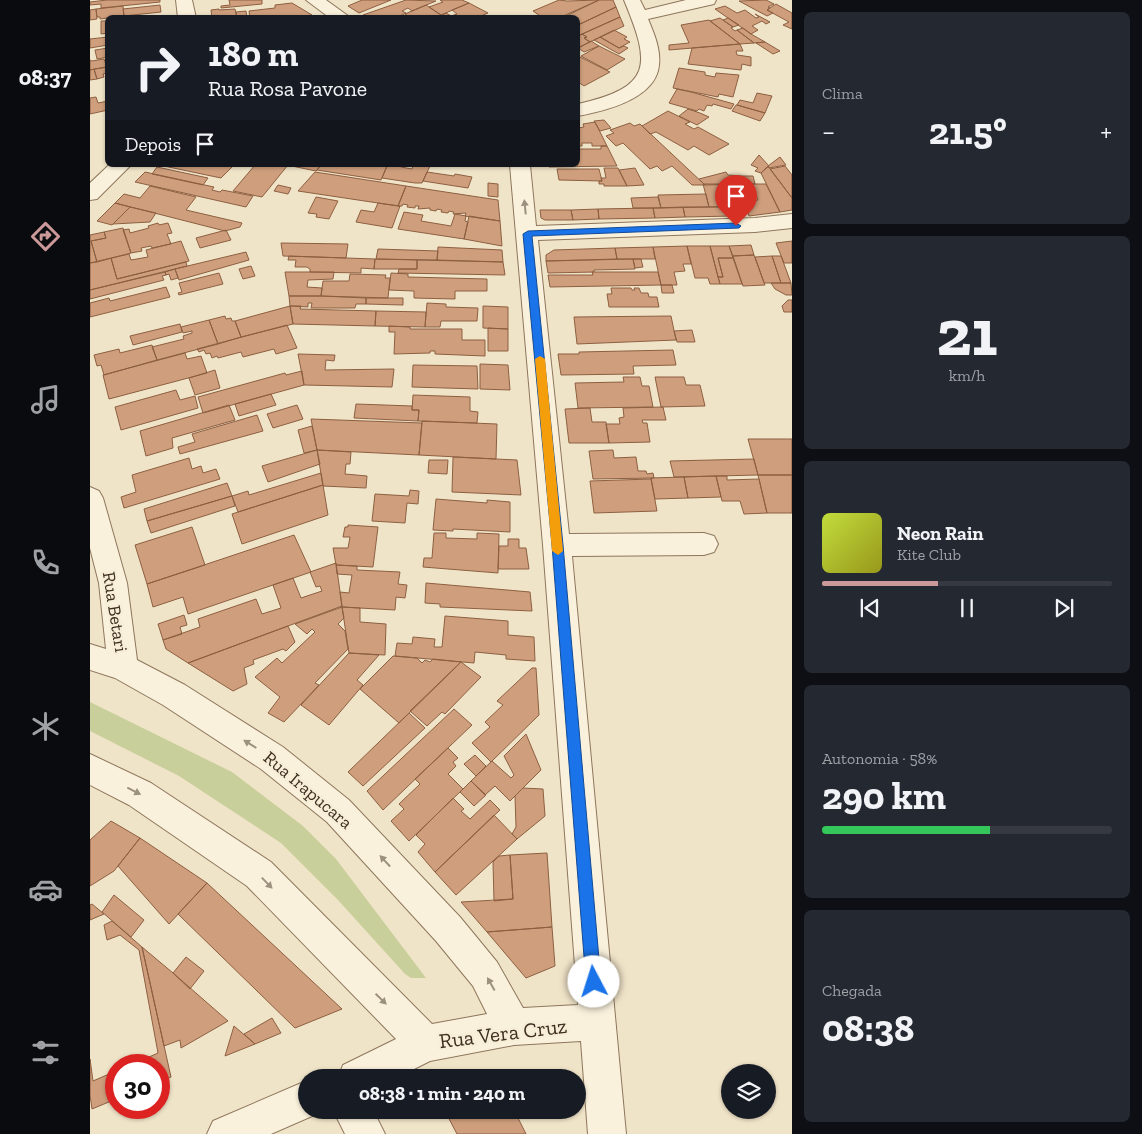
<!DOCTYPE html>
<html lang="pt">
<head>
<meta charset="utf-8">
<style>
	:root { --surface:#171b24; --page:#242831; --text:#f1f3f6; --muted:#9ea1a6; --line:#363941; --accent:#cc999b }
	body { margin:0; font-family:"Zilla Slab",serif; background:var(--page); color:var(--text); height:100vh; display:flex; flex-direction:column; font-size:19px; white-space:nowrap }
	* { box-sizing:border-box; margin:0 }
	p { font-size:16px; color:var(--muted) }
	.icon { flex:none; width:28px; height:28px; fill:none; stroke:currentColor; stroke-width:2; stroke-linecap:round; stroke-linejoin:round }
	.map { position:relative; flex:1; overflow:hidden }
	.details { display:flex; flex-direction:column; gap:12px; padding:12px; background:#0d0f14; width:350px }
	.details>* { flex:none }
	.banner { position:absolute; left:15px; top:15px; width:475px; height:152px; border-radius:8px; box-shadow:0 1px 4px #0004; background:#171b24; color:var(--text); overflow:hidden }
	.tools { position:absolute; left:631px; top:1064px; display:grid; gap:10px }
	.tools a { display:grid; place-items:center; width:55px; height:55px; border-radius:50%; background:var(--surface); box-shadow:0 1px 4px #0004; font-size:25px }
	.speed { position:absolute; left:15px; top:1054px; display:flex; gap:10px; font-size:25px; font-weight:700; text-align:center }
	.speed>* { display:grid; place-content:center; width:65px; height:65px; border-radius:50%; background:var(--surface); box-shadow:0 1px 4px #0004; line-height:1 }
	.speed .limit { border:8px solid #d22; background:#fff; color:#111 }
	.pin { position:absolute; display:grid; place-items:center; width:42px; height:42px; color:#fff; margin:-51px -21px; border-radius:50% 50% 50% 0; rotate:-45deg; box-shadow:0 0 5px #0007 }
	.pin .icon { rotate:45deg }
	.me { position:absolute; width:55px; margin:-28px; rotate:355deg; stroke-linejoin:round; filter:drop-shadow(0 0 4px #0008) }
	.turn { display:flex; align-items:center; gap:18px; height:105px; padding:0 20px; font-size:22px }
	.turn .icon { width:65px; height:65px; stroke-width:2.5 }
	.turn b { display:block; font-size:35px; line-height:42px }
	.then { display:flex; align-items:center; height:48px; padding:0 20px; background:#0003; gap:10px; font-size:19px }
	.big { font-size:38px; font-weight:700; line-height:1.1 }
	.details .widget { flex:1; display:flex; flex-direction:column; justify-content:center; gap:8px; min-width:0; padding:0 18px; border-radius:8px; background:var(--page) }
	.details .dial { align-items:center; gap:0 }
	.dial b { font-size:65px; line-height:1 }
	.song { display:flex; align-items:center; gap:15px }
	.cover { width:60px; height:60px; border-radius:8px; background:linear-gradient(135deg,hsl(70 70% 55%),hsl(60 70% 35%)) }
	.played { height:5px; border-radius:2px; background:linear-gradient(90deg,var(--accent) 40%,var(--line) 40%) }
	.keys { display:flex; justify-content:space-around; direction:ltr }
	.heat { display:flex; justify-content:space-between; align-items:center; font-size:28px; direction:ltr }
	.charge { height:8px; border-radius:4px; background:linear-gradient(90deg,#34c759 58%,var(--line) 0) }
	.trip { position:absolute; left:208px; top:1069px; width:288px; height:50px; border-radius:25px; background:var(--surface); box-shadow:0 1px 4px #0004; font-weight:700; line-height:50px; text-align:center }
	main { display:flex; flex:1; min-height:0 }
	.tabs { display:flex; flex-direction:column; width:90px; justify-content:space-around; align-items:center; background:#090b0e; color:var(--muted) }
	.tabs .icon { width:35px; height:35px }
	.tabs .selected { color:var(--accent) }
	.tabs b { font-size:22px; color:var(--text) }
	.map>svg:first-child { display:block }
</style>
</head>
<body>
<main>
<nav class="tabs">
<b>08:37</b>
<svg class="icon selected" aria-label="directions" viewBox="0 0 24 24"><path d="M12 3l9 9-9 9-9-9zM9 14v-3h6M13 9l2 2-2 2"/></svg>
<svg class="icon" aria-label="music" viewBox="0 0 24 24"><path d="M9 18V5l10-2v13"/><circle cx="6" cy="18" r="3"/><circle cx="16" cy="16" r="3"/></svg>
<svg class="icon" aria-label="phone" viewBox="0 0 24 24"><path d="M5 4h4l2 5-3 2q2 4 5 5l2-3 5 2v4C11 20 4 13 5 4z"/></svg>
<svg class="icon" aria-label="climate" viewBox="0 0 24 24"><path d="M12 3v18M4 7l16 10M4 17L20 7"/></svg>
<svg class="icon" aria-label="car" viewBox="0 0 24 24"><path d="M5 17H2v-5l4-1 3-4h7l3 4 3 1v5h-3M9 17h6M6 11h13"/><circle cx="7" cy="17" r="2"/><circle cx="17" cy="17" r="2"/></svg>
<svg class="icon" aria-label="filters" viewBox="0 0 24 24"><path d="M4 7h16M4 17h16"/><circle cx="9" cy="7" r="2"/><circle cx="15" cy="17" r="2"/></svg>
</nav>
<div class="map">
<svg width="702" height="1134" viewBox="0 0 702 1134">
	<rect width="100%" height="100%" fill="#f0e4c8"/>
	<!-- green -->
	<path fill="#c9cf9b" d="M0,702L142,772L213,826L246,859L336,978H321L315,974L248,900L191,843L89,776L0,731Z"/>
	<!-- building -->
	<path fill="#cf9f7d" stroke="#8d5f41" d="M17,0H70V2L11,8V4L0,5V2Z
		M139,0H172V4L131,8V6L140,5Z
		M272,0H301L269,13L258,6Z
		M316,0L346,1L322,11L318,8L312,11L316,13L306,18H277L273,15Z
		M350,0H372L379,3L351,15L339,7L353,2Z
		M469,0L477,1L509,0L469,18H453L443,11Z
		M509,0H523L526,7L488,25V18H472Z
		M676,0L684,4L678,7L680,8L677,10L683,13L677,16L649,1Z
		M202,3L222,15L197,18H160L159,11L185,8V5Z
		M379,3L398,13L386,18H346L356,13L361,16L367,14L362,10Z
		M686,4L702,13V29L693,25L699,22L677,10Z
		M70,5L71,12L34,16L33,9Z
		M336,5L351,15L346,18H321L315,14Z
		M33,6L34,16L10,19V17H7L6,9Z
		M635,6L647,13L655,10L666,18L669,17L665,14L680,22L676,24L672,21L662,26L668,30L661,34L625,9Z
		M526,7L530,17L488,36V25Z
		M6,9L7,19L0,20V10Z
		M129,9V10L145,9L147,18H122L121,10Z
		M156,11L157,18H147L146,12Z
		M530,17L534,26L500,42L494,38L497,37L492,34Z
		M630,18L643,27L641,28L645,31L647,30L664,43L650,44L620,21Z
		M638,18L649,25L643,27L633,20Z
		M619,20L650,44L579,50V45L599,43L591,25Z
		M11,21H18V33L11,34Z
		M653,28L661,34L675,42L664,43L647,30Z
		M524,30L537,37L534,39L540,42L529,48L510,37Z
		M492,34L497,37L494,38L500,42L488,48V36Z
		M18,37V45L0,48V39Z
		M510,37L529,48L534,46L538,48L529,54L504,40Z
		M501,41L509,46L494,52L488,48Z
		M675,42L690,51L683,54L666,43Z
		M650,44L653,51H646L647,55L661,57V66L652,64L651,70L598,64L602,48Z
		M509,46L535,59L517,70L491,56Z
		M18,48V57L7,59L5,50Z
		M488,56L520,72L494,86L488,82Z
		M14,59L17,67L0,70V60L2,61Z
		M17,67L18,73L13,74L14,77L7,79L4,69Z
		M589,68L615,72V75L625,77L626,73L649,75L643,97L629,94L628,97L583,88Z
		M4,69L7,79L0,80V70Z
		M587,89L601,92L644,104L641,109L623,104L622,106L617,105L614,111L609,109L607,111L579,103Z
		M667,93L682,96L675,113L647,105L650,100L663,103Z
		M6,97L8,103L18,101V110L0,114V98Z
		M646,105H647L675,113L670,121L642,111Z
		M598,109L610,113L619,117L607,125L589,116Z
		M578,111L600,122L595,124L604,129L608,127L639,144L619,155L604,146L598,150L566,132L560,134L552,126Z
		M514,120L521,128L510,131L504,121Z
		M505,122L517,146H502V143H492V146H488V128L494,127L493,124Z
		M540,123L544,126L550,124L615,185H602L582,166L572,171L567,166L560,169L533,143L526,146L516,136L524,133L520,130Z
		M511,146H517L527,166L459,167V165H488V149H511Z
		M669,155L679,166L671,173L665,171L668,168L661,165Z
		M690,157L696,165L679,168L678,166Z
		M69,165H144L131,178Z
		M165,165H198L172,197L143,191Z
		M197,165H231L226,171Z
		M231,165H289L297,166L291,180L227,170Z
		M293,165H313L311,167L322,169L323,165L340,166L332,183H325L292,178L297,166Z
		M678,166L702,198V210L690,212L671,173Z
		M695,166L702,175V198L680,169Z
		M67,167L118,178L113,185L62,174Z
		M514,168H528L537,186H514V184H509V181H512L511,178H516Z
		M545,168L554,185L537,186L529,170Z
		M467,169H509L512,181L469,180Z
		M55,172L124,187L122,190L130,192L132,190L163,196L156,207L45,182Z
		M225,172L316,186L308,206L208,191Z
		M337,172L364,176L365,174L382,177L378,188L333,181Z
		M636,172L638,175L652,176L655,184L615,185L609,179Z
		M652,176H663L665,184H655Z
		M398,183L408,184V197L398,196Z
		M613,184H637L645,206L619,207Z
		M637,184H647L651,194L641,195Z
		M662,184H676L690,212L659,216L654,201L668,200Z
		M188,185L201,188L198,194L184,191Z
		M60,186L106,197L96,210L152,223L150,227L135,231L25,203L34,194L50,198Z
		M316,186L408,200L410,221L375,216L376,213L363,214L364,212L359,211L358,213L351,212L352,210L347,209L346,211L340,210V208L328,209L329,206H325V208L317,207L318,205L313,204L312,206H308Z
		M616,194L619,207L571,208L568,195Z
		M226,197L248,201L239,219L226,217L227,214L218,213Z
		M568,197L571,208H543L541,198Z
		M642,197H652L655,206H645Z
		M25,203L40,207L22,225L7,221Z
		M288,203L310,206L302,228L266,222L271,210L284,212Z
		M40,207L66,213L60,222L23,224Z
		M593,207H639L642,216L595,217Z
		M593,207L595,217L565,218L563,208Z
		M563,208L565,218L509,219L508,209Z
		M508,209L509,219L483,220L481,210Z
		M450,210H481L483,220H455L451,218Z
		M314,212L333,215L331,221L361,226L365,214L376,216L375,221L378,222L374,239L308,229Z
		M379,216L410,221L412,246L374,239Z
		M68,223L69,225L78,223L82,233L77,234L81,244L62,248L61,246L51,248L52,251L41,253L33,230L39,229L40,233L59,228L58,226Z
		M33,228L41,253L7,262L1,241L16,238L14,232Z
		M136,230L141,240L110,248L106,238Z
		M14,232L16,238L1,241L7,262L0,263V235Z
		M91,241L99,261L27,279L21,258L39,254L41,260L58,257L56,250Z
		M702,241V263H694L686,243Z
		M191,243L258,244L256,258L193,256Z
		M661,245L664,255L643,256L639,246Z
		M597,246L601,264H593L595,271L584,272L587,285H571L563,247Z
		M597,246H620L630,284H620L618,278H605Z
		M620,246H639L643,258H628L633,277H628Z
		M348,247L412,250L413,262L347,260Z
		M563,247L565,259H527L525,248Z
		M525,248L527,259L456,261V255L464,250Z
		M288,249L348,251L347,260L286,259Z
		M156,252L159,260L89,280L85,269Z
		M664,255L675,285L653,286L643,256Z
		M199,256L285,259L284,269L271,268V273L220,272V269L217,267H205L206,260H198Z
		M682,256L691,283H674L665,257Z
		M682,256H691L701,283H691Z
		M21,258L27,279L96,262L97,266L0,290V263Z
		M628,258H643L652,284H630L628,277H633Z
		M285,259L327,260V269H284Z
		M543,259L545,269L504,270V272L458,273L456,261Z
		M543,259H551L553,267L545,268Z
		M327,260L413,262L415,275L308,273L309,269H327Z
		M161,266L165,276L153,279L149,269Z
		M85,269L88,278L81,280L79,274L76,275L75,272Z
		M75,272L76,275L72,276L74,280L0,299V290Z
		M195,272H244L243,279L218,280L217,287L232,288L231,296H199Z
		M502,272H568L571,285L460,287L458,275H503Z
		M129,273L133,284L89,295L88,293L92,292L89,283Z
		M301,273L318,274V277L397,279V291H365V299L324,298V291L299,290Z
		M260,274L296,275L295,278H300L298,298L231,296L233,281H259Z
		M681,283H701L702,295H696L685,289Z
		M571,285H582L584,293H572Z
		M76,287L80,297L0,317V303L19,298L20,301Z
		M521,288H541L542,290H545L544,288H549L551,293H558L559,297H567L569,307H519L517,294H522Z
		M199,296H231L276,298V304H266L265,308H221L222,303H218V307L200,306Z
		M276,298H313V305L276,304Z
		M698,300H702V312H694L692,306Z
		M337,303L356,304V307L388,308L387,321H351L350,327H335Z
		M200,306L203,324L151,337L145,321Z
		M200,306H211L210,309L286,311L285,326L203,324Z
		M393,306L418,307V329L393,328Z
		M286,311L336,312L335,327L285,326Z
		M135,316L136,319L141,318L142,321H145L151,337L128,344L119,320Z
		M581,316L586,340L487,344L484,317Z
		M119,320L128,344L67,360L62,347L94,339L93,336L102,333V331L93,333L91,327Z
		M90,324L92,332L43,345L40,336Z
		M197,325L207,348L186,354L184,349L153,357L151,352L128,358L127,356L122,358L120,353L116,354L114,350L109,352L107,349Z
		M299,326L320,327V329H372V340H395V356L345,354V351H340V353L304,354L305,332H299Z
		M398,328L418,329V351H398Z
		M602,330L605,342H587L584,331Z
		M62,345L67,360L14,375L11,365L7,366L4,355L29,349L30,353Z
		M583,350L586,365L543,366L544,374L471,375L468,354H489V352Z
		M95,353L97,359L111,356L117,373L19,399L13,375Z
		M208,354L245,355L244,361L236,360L235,370L304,369L302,387L214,385Z
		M390,364L418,365L420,390L390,389Z
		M323,365L387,366L388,389L322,387Z
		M125,370L130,388L105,395L99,378Z
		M212,371L214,385L113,413L108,397L195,373L196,375Z
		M533,377H550L552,386H559L563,407L488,408L485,383L534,382Z
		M565,377H594L596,385H610L615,406L571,407Z
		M86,390L90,400L105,396L108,408L31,430L25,407Z
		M181,394L186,405L149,416L145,404Z
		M323,395L380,397V411L388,412L387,423L328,421L329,410H322Z
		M266,404L322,406V410H329L328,421L264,418Z
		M139,405L145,420L82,438L83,448L56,456L50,431Z
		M207,405L213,419L183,428L177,414Z
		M573,407L576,420H552L553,423H557L560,442L519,443L516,424H530L529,418L534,417L533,408Z
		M500,408L502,422H516L519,443H479L475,409Z
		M167,415L173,431L90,454L88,447L105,442L102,434Z
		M221,419L332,423L329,455L227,450Z
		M332,421L407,424L406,459L329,455Z
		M222,426L227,450L214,453L208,430Z
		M658,439H702V475H668Z
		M227,450L230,464L178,482L172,466Z
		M227,450L261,452L260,464H256L255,474L277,476L276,488L233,486Z
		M523,450L524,458L546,457L548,471H556L557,474L563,473L564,478L503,479L499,451Z
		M363,457L427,460L431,495L362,492Z
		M99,458L102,469L111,466L113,473L126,469L130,479L34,508L31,497L46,492L42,475Z
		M664,459L668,475L584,477L580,461Z
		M339,460H358L357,474L338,473Z
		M231,473L233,485L148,512L142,496L158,491L159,495Z
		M668,475H702V513H677Z
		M626,476L631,497L598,498L594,477Z
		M626,476H637V480L669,479L677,513L654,514L650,501H632Z
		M594,477L598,498L565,499L561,478Z
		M561,479L567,511L504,513L500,481Z
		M137,483L142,496L57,521L54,509Z
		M233,485L238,515L152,544L142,514Z
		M320,490L329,491L328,504L317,503L315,523L282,521L285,494L319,496Z
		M142,496L145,506L61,533L57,521Z
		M346,499L397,503V500L420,502V532L363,529V531L343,530Z
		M258,525L288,527L283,567L246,565L243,548H258L260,537H253L255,527H258Z
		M102,527L115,565L57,584L45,545Z
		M344,533H356V538L387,539V533L409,534L408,573L333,567L334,558H342Z
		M204,535L221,572L98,614L93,597L63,607L57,584Z
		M418,539H429V548H436L439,569H408L409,546H418Z
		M246,563L252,606L98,663L76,649L73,640L110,627L108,619L166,599L172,614L191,608L183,585L203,578L211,598L232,591L230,586L226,587L220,572Z
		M246,565L267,566V570L310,572L308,584L317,585L315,598L306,597L305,610L252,607L250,592L259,593L262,575L247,574Z
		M336,583L440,592L442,611L350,607V604L335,603Z
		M252,607L270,608V622L296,624L295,655L259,653Z
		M252,607L254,618L248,624L255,631L258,649L225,683L229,685L194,722L178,713L190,697L165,677L187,658L192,663L225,632L222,629L217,634L205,624Z
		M94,615L97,625L90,627L92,634L73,640L68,624Z
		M355,616L418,621V635L444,637L445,661L416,659V655L385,652L384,663L305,656L307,643L322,644L323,637L345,639L344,647H352Z
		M198,626L205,642L196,651L193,649L163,660L164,664L154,668L157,684L143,691L98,663Z
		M259,653L289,655L267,680L273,685L239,725L211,705Z
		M303,656L327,658L332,663L335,660L340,662L343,659L371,662L309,723L270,689Z
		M371,662L391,677L355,714L352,712L337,726L320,711Z
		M442,668H446L449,715L401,762L382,743L400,727L395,722L413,705L407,701Z
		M364,709L382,725L293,810L277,791Z
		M319,713L335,728L273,786L258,772Z
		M436,734L451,770L420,801L405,786L395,795L381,781L402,761L421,778L424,775L414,756Z
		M358,748L368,758L363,762L366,766L358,774L373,789L319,841L301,821L314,809L309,804L330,784L325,779Z
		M385,755L396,766L386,776L374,764Z
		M381,781L396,795L384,806L370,792Z
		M433,788L453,789L455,816L427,839L422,834L426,827L425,796Z
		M363,798L374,809L371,811L380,819L400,800L410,810L345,872L328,852L335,844L326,835Z
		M404,815L427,839L366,895L345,872Z
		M21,821L50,838L24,871L0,886V840Z
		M50,838L117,883L79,924L28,866Z
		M457,853L462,927L397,932L371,902L423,899L420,855Z
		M420,855L423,899L404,901L403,862L409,856Z
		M117,883L252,1009L205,1028L88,914Z
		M24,895L54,920L41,937L12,912Z
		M2,904L14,914L0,920V905Z
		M22,921L52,947L81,1077L69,1082V1065H41L68,1053L49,950L30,935L17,940L14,925Z
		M462,927L465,966L436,978L397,932Z
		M52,947L83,973L138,1021L91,1048L90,1040L74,1046Z
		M96,957L114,971L100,989L83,973Z
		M182,1018L191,1033L165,1044L154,1034Z
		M144,1026L165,1044L135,1056Z
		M0,1059L3,1081L26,1071V1099L2,1109L0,1095Z
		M361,1110H424L436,1134H367L356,1113Z"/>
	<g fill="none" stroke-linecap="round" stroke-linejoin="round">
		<!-- street casing -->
		<g stroke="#8d765c" stroke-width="2">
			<path id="street" d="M86,0H102L106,18H88Z
				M216,0H236L261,18H240Z
				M534,0H550L555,10L596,0H626L624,4L558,19C564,33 571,50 569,65C566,99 515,111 488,116V104C563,87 561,65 534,0Z
				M19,165H41L7,199L0,200V183Z
				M420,165H440L446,226L665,218L702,214V228L665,232L448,240L479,534L614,533L624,536L628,544L624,552L614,555L482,556L536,1134H498L491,1041L424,1045L340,1061L306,1078H248L253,1065L306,1039L157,886L39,805L0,785V754L61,783L181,862L342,1024L397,1014L383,986L346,941L237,822L171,769L73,705L25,678L0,670V644L16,649L9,583L0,548V487L9,491L13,498L37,583L47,660L95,685L193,747L259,800L370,917L407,962L433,1008L488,1005L453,545Z
				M216,1081V1110H231L229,1113L181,1134H117L123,1121Z
				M243,1110H283L295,1134H255Z"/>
		</g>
		<!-- street -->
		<use href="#street" fill="#faf1dc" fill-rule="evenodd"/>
	</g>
	<!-- one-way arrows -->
	<defs><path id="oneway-solid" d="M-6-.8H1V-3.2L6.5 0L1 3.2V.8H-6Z" transform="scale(1.25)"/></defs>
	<g fill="#9c907e">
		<use href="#oneway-solid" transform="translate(435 207) rotate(-96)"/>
		<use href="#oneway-solid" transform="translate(160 744) rotate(-148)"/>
		<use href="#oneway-solid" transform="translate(44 791) rotate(27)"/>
		<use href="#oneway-solid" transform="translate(295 861) rotate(-133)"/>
		<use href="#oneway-solid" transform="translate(177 883) rotate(46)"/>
		<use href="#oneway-solid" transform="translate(401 984) rotate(-119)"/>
		<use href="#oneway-solid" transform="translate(291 999) rotate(44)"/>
	</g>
	<!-- route -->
	<path fill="#1a73e8" stroke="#114b97" d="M646,223L651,226L649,228L442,236L473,545L511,982L509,988L504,990L498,988L496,982L462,545L433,234L438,231Z"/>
	<!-- slow -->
	<path fill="#f59e0b" d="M450,356L455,359L473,551L468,555L462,551L445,359Z"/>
	<g text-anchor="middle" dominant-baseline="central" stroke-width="5" stroke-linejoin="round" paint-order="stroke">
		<!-- street labels -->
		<g font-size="18" fill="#3d2e20" stroke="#f7eed8">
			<text transform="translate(25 612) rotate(81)">Rua Betari</text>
			<text transform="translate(218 790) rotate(40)">Rua Irapucara</text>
		</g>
		<!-- near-street labels -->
		<g font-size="21" fill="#3d2e20" stroke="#f7eed8">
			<text transform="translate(413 1033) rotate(-7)">Rua Vera Cruz</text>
		</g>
	</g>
</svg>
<div class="tools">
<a><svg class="icon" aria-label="layers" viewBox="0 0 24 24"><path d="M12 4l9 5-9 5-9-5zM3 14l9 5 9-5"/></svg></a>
</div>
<div class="speed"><div class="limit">30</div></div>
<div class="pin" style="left:646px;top:226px;background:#d93025"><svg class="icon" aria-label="arrive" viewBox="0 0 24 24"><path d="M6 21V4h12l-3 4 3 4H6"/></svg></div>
<svg class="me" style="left:504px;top:982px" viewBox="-20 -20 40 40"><circle r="19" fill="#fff"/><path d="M0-13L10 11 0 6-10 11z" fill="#1a73e8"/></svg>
<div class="trip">08:38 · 1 min · 240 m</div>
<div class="banner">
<div class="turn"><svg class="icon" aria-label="right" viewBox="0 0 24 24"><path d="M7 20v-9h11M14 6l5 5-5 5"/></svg><div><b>180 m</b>Rua Rosa Pavone</div></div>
<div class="then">Depois<svg class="icon" aria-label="arrive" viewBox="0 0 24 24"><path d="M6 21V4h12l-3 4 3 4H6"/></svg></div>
</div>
</div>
<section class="details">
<div class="widget"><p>Clima</p>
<div class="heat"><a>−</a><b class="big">21.5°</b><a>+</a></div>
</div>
<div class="widget dial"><b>21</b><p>km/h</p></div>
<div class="widget">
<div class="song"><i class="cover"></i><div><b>Neon Rain</b><p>Kite Club</p></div></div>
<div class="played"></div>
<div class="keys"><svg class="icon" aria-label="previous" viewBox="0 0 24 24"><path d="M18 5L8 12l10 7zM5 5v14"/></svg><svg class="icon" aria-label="pause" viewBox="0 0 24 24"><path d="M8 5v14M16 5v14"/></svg><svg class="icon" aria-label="next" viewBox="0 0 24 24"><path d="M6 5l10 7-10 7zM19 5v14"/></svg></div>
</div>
<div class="widget"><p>Autonomia · 58%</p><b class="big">290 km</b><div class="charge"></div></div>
<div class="widget"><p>Chegada</p><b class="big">08:38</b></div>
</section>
</main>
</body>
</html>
